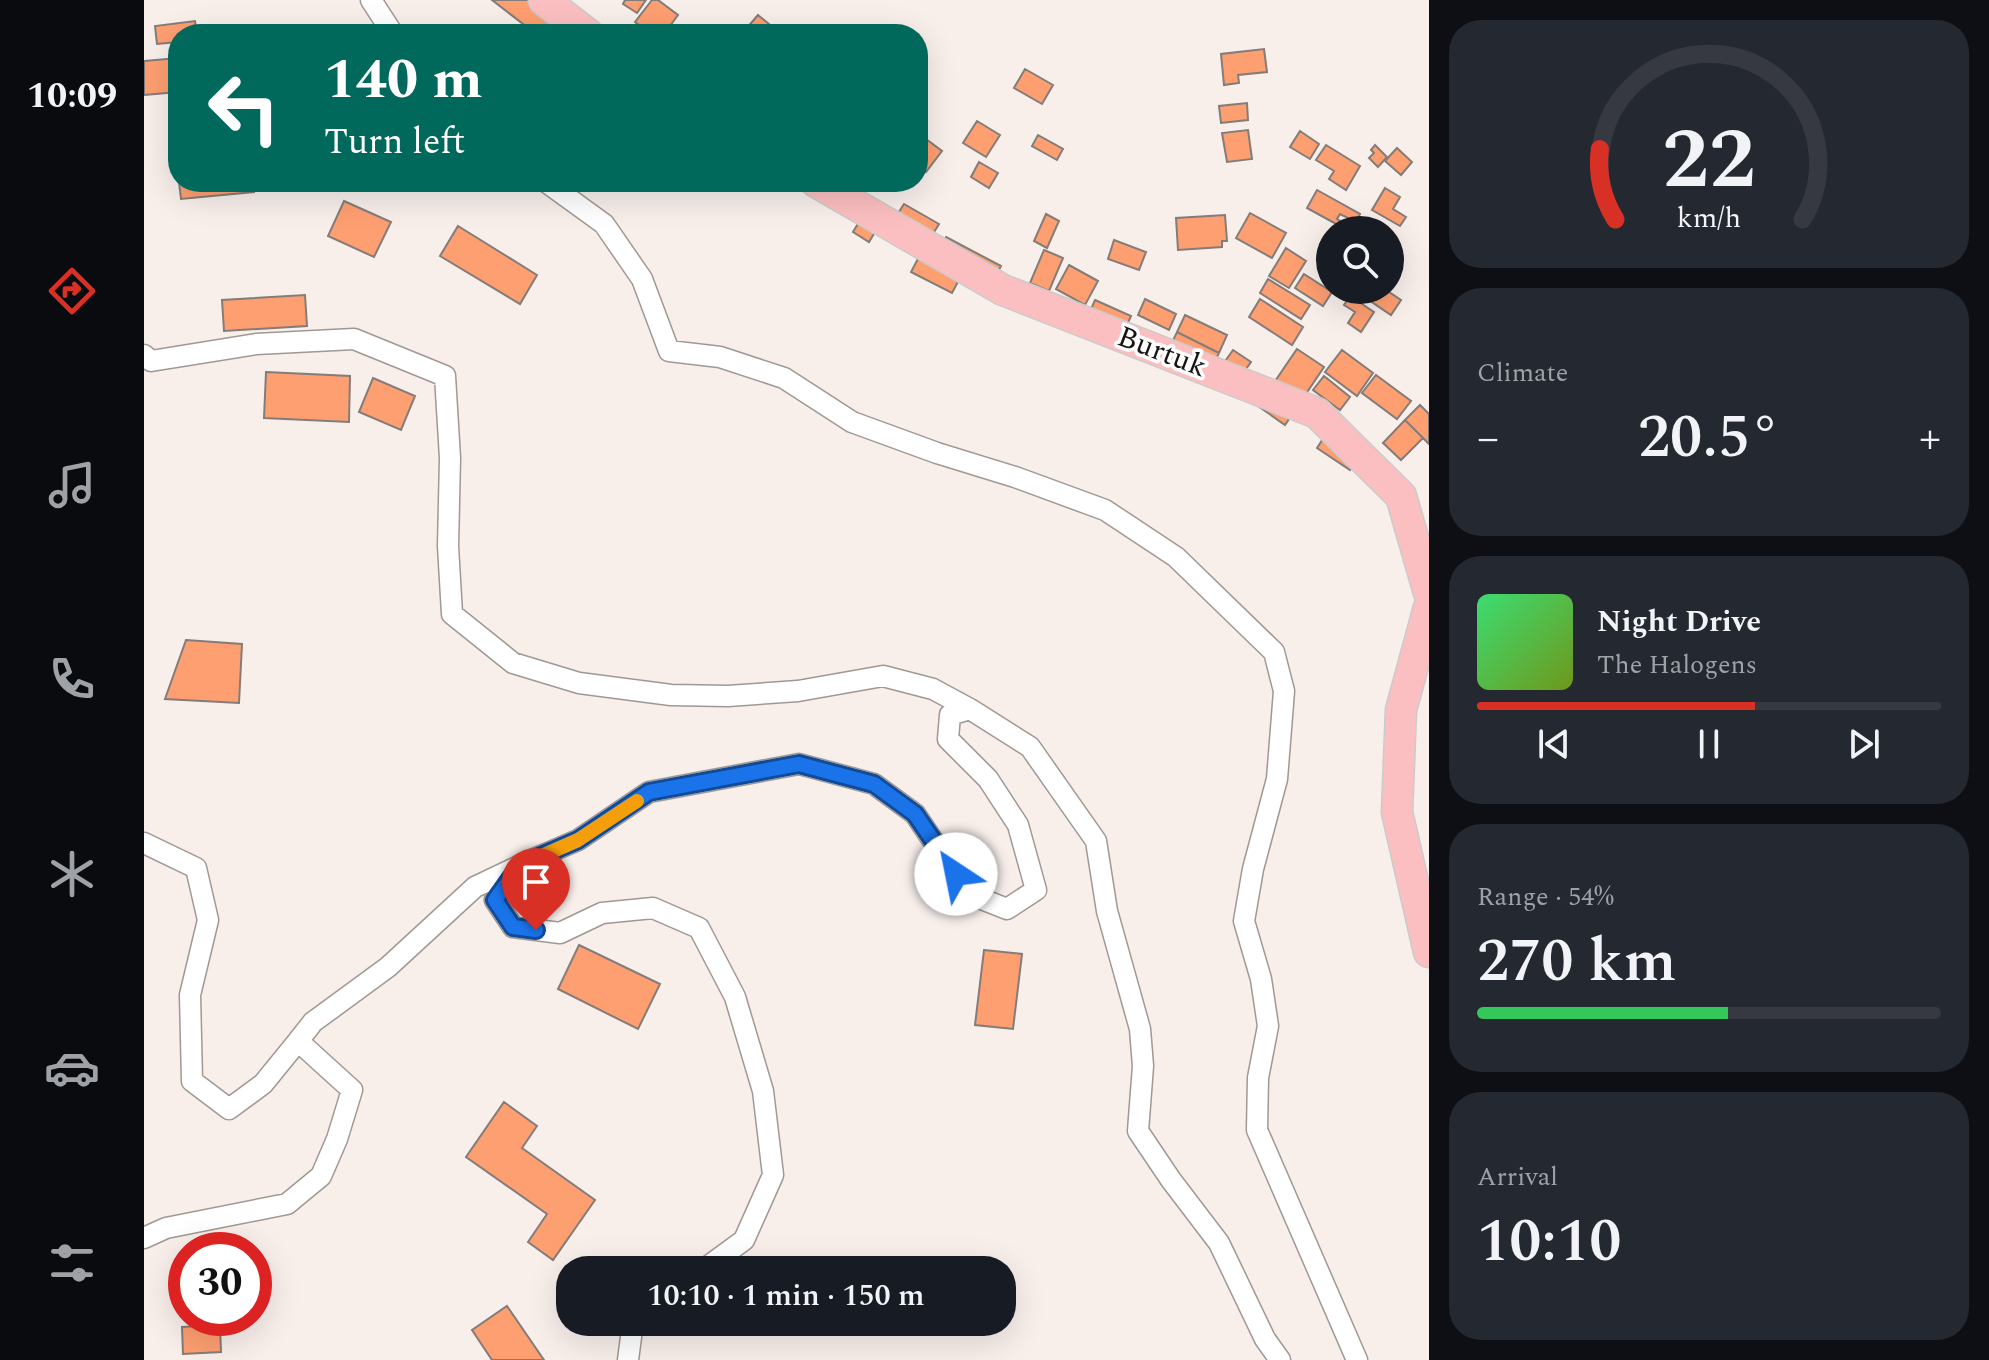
<!DOCTYPE html>
<html lang="en">
<head>
<meta charset="utf-8">
<style>
	:root { --surface:#171b24; --page:#242831; --text:#f1f3f6; --muted:#9ea1a6; --line:#363941; --accent:#d93025 }
	body { margin:0; font-family:Spectral,serif; background:var(--page); color:var(--text); height:100vh; display:flex; flex-direction:column; font-size:30px; white-space:nowrap }
	* { box-sizing:border-box; margin:0 }
	p { font-size:26px; color:var(--muted) }
	.icon { flex:none; width:44px; height:44px; fill:none; stroke:currentColor; stroke-width:2; stroke-linecap:round; stroke-linejoin:round }
	.map { position:relative; flex:1; overflow:hidden }
	.side { display:flex; flex-direction:column; gap:20px; padding:20px; background:#0d0f14; width:560px }
	.side>* { flex:none }
	.hud { position:absolute; left:24px; top:24px; width:760px; height:168px; border-radius:32px; box-shadow:0 8px 32px #0002; background:#00695c; color:#fff; overflow:hidden }
	.buttons { position:absolute; left:1172px; top:216px; display:grid; gap:16px }
	.buttons a { display:grid; place-items:center; width:88px; height:88px; border-radius:50%; background:var(--surface); box-shadow:0 8px 32px #0002; font-size:40px }
	.speed { position:absolute; left:24px; top:1232px; display:flex; gap:16px; font-size:40px; font-weight:700; text-align:center }
	.speed>* { display:grid; place-content:center; width:104px; height:104px; border-radius:50%; background:var(--surface); box-shadow:0 8px 32px #0002; line-height:1 }
	.speed .limit { border:12px solid #d22; background:#fff; color:#111 }
	.pin { position:absolute; display:grid; place-items:center; width:68px; height:68px; color:#fff; margin:-82px -34px; border-radius:50% 50% 50% 0; rotate:-45deg; box-shadow:0 0 8px #0007 }
	.pin .icon { rotate:45deg }
	.me { position:absolute; width:88px; margin:-44px; rotate:326deg; stroke-linejoin:round; filter:drop-shadow(0 0 6px #0008) }
	.turn { display:flex; align-items:center; gap:28px; height:168px; padding:0 24px; font-size:36px }
	.turn .icon { width:104px; height:104px; stroke-width:2.5 }
	.turn b { display:block; font-size:56px; line-height:68px }
	.big { font-size:60px; font-weight:600; line-height:1.1 }
	.side .tile { flex:1; display:flex; flex-direction:column; justify-content:center; gap:12px; min-width:0; padding:0 28px; border-radius:32px; background:var(--page) }
	.side .dial { align-items:center; gap:0 }
	.dial svg { height:208px; overflow:visible; fill:none; stroke:var(--line); stroke-width:7; stroke-linecap:round; text-anchor:middle }
	.dial text { fill:var(--text); stroke:none }
	.song { display:flex; align-items:center; gap:24px }
	.cover { width:96px; height:96px; border-radius:12px; background:linear-gradient(135deg,hsl(140 70% 55%),hsl(80 70% 35%)) }
	.played { height:8px; border-radius:4px; background:linear-gradient(90deg,var(--accent) 60%,var(--line) 60%) }
	.keys { display:flex; justify-content:space-around; direction:ltr }
	.heat { display:flex; justify-content:space-between; align-items:center; font-size:44px; direction:ltr }
	.charge { height:12px; border-radius:6px; background:linear-gradient(90deg,#34c759 54%,var(--line) 0) }
	.trip { position:absolute; left:412px; top:1256px; width:460px; height:80px; border-radius:32px; background:var(--surface); box-shadow:0 8px 32px #0002; font-weight:600; line-height:80px; text-align:center }
	main { display:flex; flex:1; min-height:0 }
	.dock { display:flex; flex-direction:column; width:144px; justify-content:space-around; align-items:center; background:#090b0e; color:var(--muted) }
	.dock .icon { width:56px; height:56px }
	.dock .selected { color:var(--accent) }
	.dock b { font-size:36px; color:var(--text) }
	.map>svg:first-child { display:block }
</style>
</head>
<body>
<main>
<nav class="dock">
<b>10:09</b>
<svg class="icon selected" aria-label="directions" viewBox="0 0 24 24"><path d="M12 3l9 9-9 9-9-9zM9 14v-3h6M13 9l2 2-2 2"/></svg>
<svg class="icon" aria-label="music" viewBox="0 0 24 24"><path d="M9 18V5l10-2v13"/><circle cx="6" cy="18" r="3"/><circle cx="16" cy="16" r="3"/></svg>
<svg class="icon" aria-label="phone" viewBox="0 0 24 24"><path d="M5 4h4l2 5-3 2q2 4 5 5l2-3 5 2v4C11 20 4 13 5 4z"/></svg>
<svg class="icon" aria-label="climate" viewBox="0 0 24 24"><path d="M12 3v18M4 7l16 10M4 17L20 7"/></svg>
<svg class="icon" aria-label="car" viewBox="0 0 24 24"><path d="M5 17H2v-5l4-1 3-4h7l3 4 3 1v5h-3M9 17h6M6 11h13"/><circle cx="7" cy="17" r="2"/><circle cx="17" cy="17" r="2"/></svg>
<svg class="icon" aria-label="filters" viewBox="0 0 24 24"><path d="M4 7h16M4 17h16"/><circle cx="9" cy="7" r="2"/><circle cx="15" cy="17" r="2"/></svg>
</nav>
<div class="map">
<svg width="1285" height="1360" viewBox="0 0 1285 1360">
	<rect width="100%" height="100%" fill="#f8efeb"/>
	<!-- building -->
	<path fill="#fe9f71" stroke="#847c79" stroke-width="2" d="M348,0H420L434,11L416,34H392Z
		M481,0H502L493,13L479,4Z
		M508,0H514L534,15L520,34H507L491,22Z
		M614,15L637,34H608L602,29Z
		M51,21L53,34H34V42L13,44L11,26Z
		M1120,49L1123,72L1094,75L1095,83L1080,85L1077,54Z
		M34,58V92L0,95V61Z
		M881,69L909,85L898,104L870,88Z
		M1103,103L1104,120L1077,123L1075,106Z
		M833,121L856,135L842,157L819,143Z
		M1104,130L1108,159L1083,162L1078,133Z
		M1156,131L1175,144L1166,159L1146,147Z
		M774,133L798,151L782,172L774,166Z
		M894,135L919,149L913,160L888,146Z
		M1182,145L1216,166L1202,190L1185,179L1190,171L1172,160Z
		M1231,145L1243,157L1234,167L1225,158L1230,153L1227,150Z
		M1253,148L1268,162L1257,175L1241,161Z
		M835,162L854,173L845,188L827,177Z
		M35,182H109L110,192L37,199Z
		M1241,188L1256,197L1249,209L1262,217L1256,226L1228,210Z
		M1173,190L1216,214L1212,222L1196,214L1193,219L1209,228L1208,230H1203L1163,208Z
		M200,201L247,222L230,257L184,236Z
		M760,204L795,224L782,245L747,224Z
		M724,207L740,217L725,242L709,232Z
		M1106,213L1142,233L1128,258L1092,238Z
		M902,214L915,221L903,248L890,241Z
		M1081,215L1083,241H1078V247L1034,250L1032,218Z
		M314,226L393,275L376,304L296,256Z
		M802,237L857,266L842,295L818,274L808,293L767,272L778,251L791,258Z
		M970,240L1002,252L995,270L964,259Z
		M1142,248L1162,261L1145,288L1125,276Z
		M900,250L919,258L905,291L886,283Z
		M925,265L954,281L941,305L912,289Z
		M1160,274L1188,292L1179,306L1151,288Z
		M1124,279L1166,305L1157,319L1116,293Z
		M1215,290H1242L1257,300L1247,315L1213,292Z
		M161,295L163,326L80,331L78,300Z
		M1206,296L1230,312L1217,332L1204,323L1211,312L1200,305Z
		M1001,299L1032,314L1025,330L994,315Z
		M1116,299L1159,327L1148,345L1105,317Z
		M951,300L987,316L977,339L941,323Z
		M1041,315L1083,335L1075,353L1033,332Z
		M1033,332L1075,353L1066,371L1024,351Z
		M1153,349L1180,367L1141,425L1114,406Z
		M1089,350L1107,362L1095,379L1077,367Z
		M1198,350L1229,373L1213,396L1181,372Z
		M122,372L206,376L205,422L120,418Z
		M1232,375L1267,401L1253,419L1218,393Z
		M1180,376L1206,397L1196,410L1169,390Z
		M229,378L271,396L257,430L215,412Z
		M1276,405L1285,414V444L1261,420Z
		M1261,420L1279,438L1257,460L1239,443Z
		M1188,425L1221,447L1206,470L1173,448Z
		M42,640L98,644L95,703L21,699Z
		M435,945L516,984L494,1029L414,989Z
		M840,950L878,954L869,1029L831,1025Z
		M360,1102L393,1126L378,1148L451,1200L409,1260L384,1242L403,1214L322,1157Z
		M363,1306L400,1360H348L328,1330Z
		M76,1325L77,1352L39,1354L38,1327Z"/>
	<g fill="none" stroke-linecap="round" stroke-linejoin="round">
		<!-- street casing -->
		<g stroke="#a09894" stroke-width="23">
			<path id="street" d="M227,0L249,34
				M402,182L460,224L498,279L525,351L576,357L640,378L708,422L793,453L871,477L961,510L1032,557L1130,652L1140,691L1133,779L1109,869L1100,921L1117,979L1124,1026L1114,1078L1113,1130L1213,1360
				M0,355L7,361L112,344L210,339L301,376L306,458L304,546L308,614L369,663L435,683L527,695L584,696L654,691L739,676L789,689L826,709
				M0,843L52,868L64,920L46,995L48,1081L85,1109L119,1084L154,1041
				M0,1238L22,1228L143,1204L177,1176L193,1139L208,1090L154,1041L169,1022L244,967L331,887L375,866
				M559,1270L600,1240L629,1175L619,1091L591,997L555,928L509,908L458,913L416,933L369,927L351,900L376,865L434,840L505,792L655,764L730,784L771,814L825,894L863,909L892,890L874,825L844,779L804,739L806,715L826,709L886,747L952,841L963,911L996,1029L999,1066L994,1131L1027,1180L1075,1243L1121,1339L1136,1360
				M484,1360L489,1322"/>
		</g>
		<!-- primary casing -->
		<g stroke="#cccbcb" stroke-width="33">
			<path id="primary" d="M400,0L444,34
				M672,182L859,290L1173,413L1257,496L1285,593
				M1285,607L1257,710L1253,812L1285,952"/>
		</g>
		<!-- street -->
		<use href="#street" stroke="#fff" stroke-width="20"/>
		<!-- primary -->
		<use href="#primary" stroke="#fbbfc1" stroke-width="30"/>
	</g>
	<g fill="none" stroke-linecap="round" stroke-linejoin="round">
		<!-- route casing -->
		<g stroke="#114b97" stroke-width="20">
			<path id="route" d="M392,930L369,927L351,900L376,865L434,840L505,792L655,764L730,784L771,814L812,874"/>
		</g>
		<!-- route -->
		<use href="#route" stroke="#1a73e8" stroke-width="14"/>
		<!-- slow -->
		<path stroke="#f59e0b" stroke-width="14" d="M389,860L434,840L493,801"/>
	</g>
	<g text-anchor="middle" dominant-baseline="central" stroke-width="7" stroke-linejoin="round" paint-order="stroke">
		<!-- street labels -->
		<g font-size="30" fill="#171412" stroke="#fefefe">
			<text transform="translate(1018 352) rotate(21)">Burtuk</text>
		</g>
	</g>
</svg>
<div class="buttons">
<a><svg class="icon" aria-label="search" viewBox="0 0 24 24"><circle cx="10" cy="10" r="6"/><path d="M15 15l6 6"/></svg></a>
</div>
<div class="speed"><div class="limit">30</div></div>
<div class="pin" style="left:392px;top:930px;background:#d93025"><svg class="icon" aria-label="arrive" viewBox="0 0 24 24"><path d="M6 21V4h12l-3 4 3 4H6"/></svg></div>
<svg class="me" style="left:812px;top:874px" viewBox="-20 -20 40 40"><circle r="19" fill="#fff"/><path d="M0-13L10 11 0 6-10 11z" fill="#1a73e8"/></svg>
<div class="trip">10:10 · 1 min · 150 m</div>
<div class="hud">
<div class="turn"><svg class="icon" aria-label="left" viewBox="0 0 24 24"><path d="M17 20v-9H6M10 6l-5 5 5 5"/></svg><div><b>140 m</b>Turn left</div></div>
</div>
</div>
<section class="side">
<div class="tile dial"><svg viewBox="0 0 100 80">
<path d="M14 69A42 42 0 1 1 86 69"/>
<path d="M14 69A42 42 0 0 1 8 42" stroke="#d93025"/>
<text x="50" y="56" font-size="32" font-weight="700">22</text>
<text x="50" y="72" font-size="11">km/h</text>
</svg></div>
<div class="tile"><p>Climate</p>
<div class="heat"><a>−</a><b class="big">20.5°</b><a>+</a></div>
</div>
<div class="tile">
<div class="song"><i class="cover"></i><div><b>Night Drive</b><p>The Halogens</p></div></div>
<div class="played"></div>
<div class="keys"><svg class="icon" aria-label="previous" viewBox="0 0 24 24"><path d="M18 5L8 12l10 7zM5 5v14"/></svg><svg class="icon" aria-label="pause" viewBox="0 0 24 24"><path d="M8 5v14M16 5v14"/></svg><svg class="icon" aria-label="next" viewBox="0 0 24 24"><path d="M6 5l10 7-10 7zM19 5v14"/></svg></div>
</div>
<div class="tile"><p>Range · 54%</p><b class="big">270 km</b><div class="charge"></div></div>
<div class="tile"><p>Arrival</p><b class="big">10:10</b></div>
</section>
</main>
</body>
</html>
